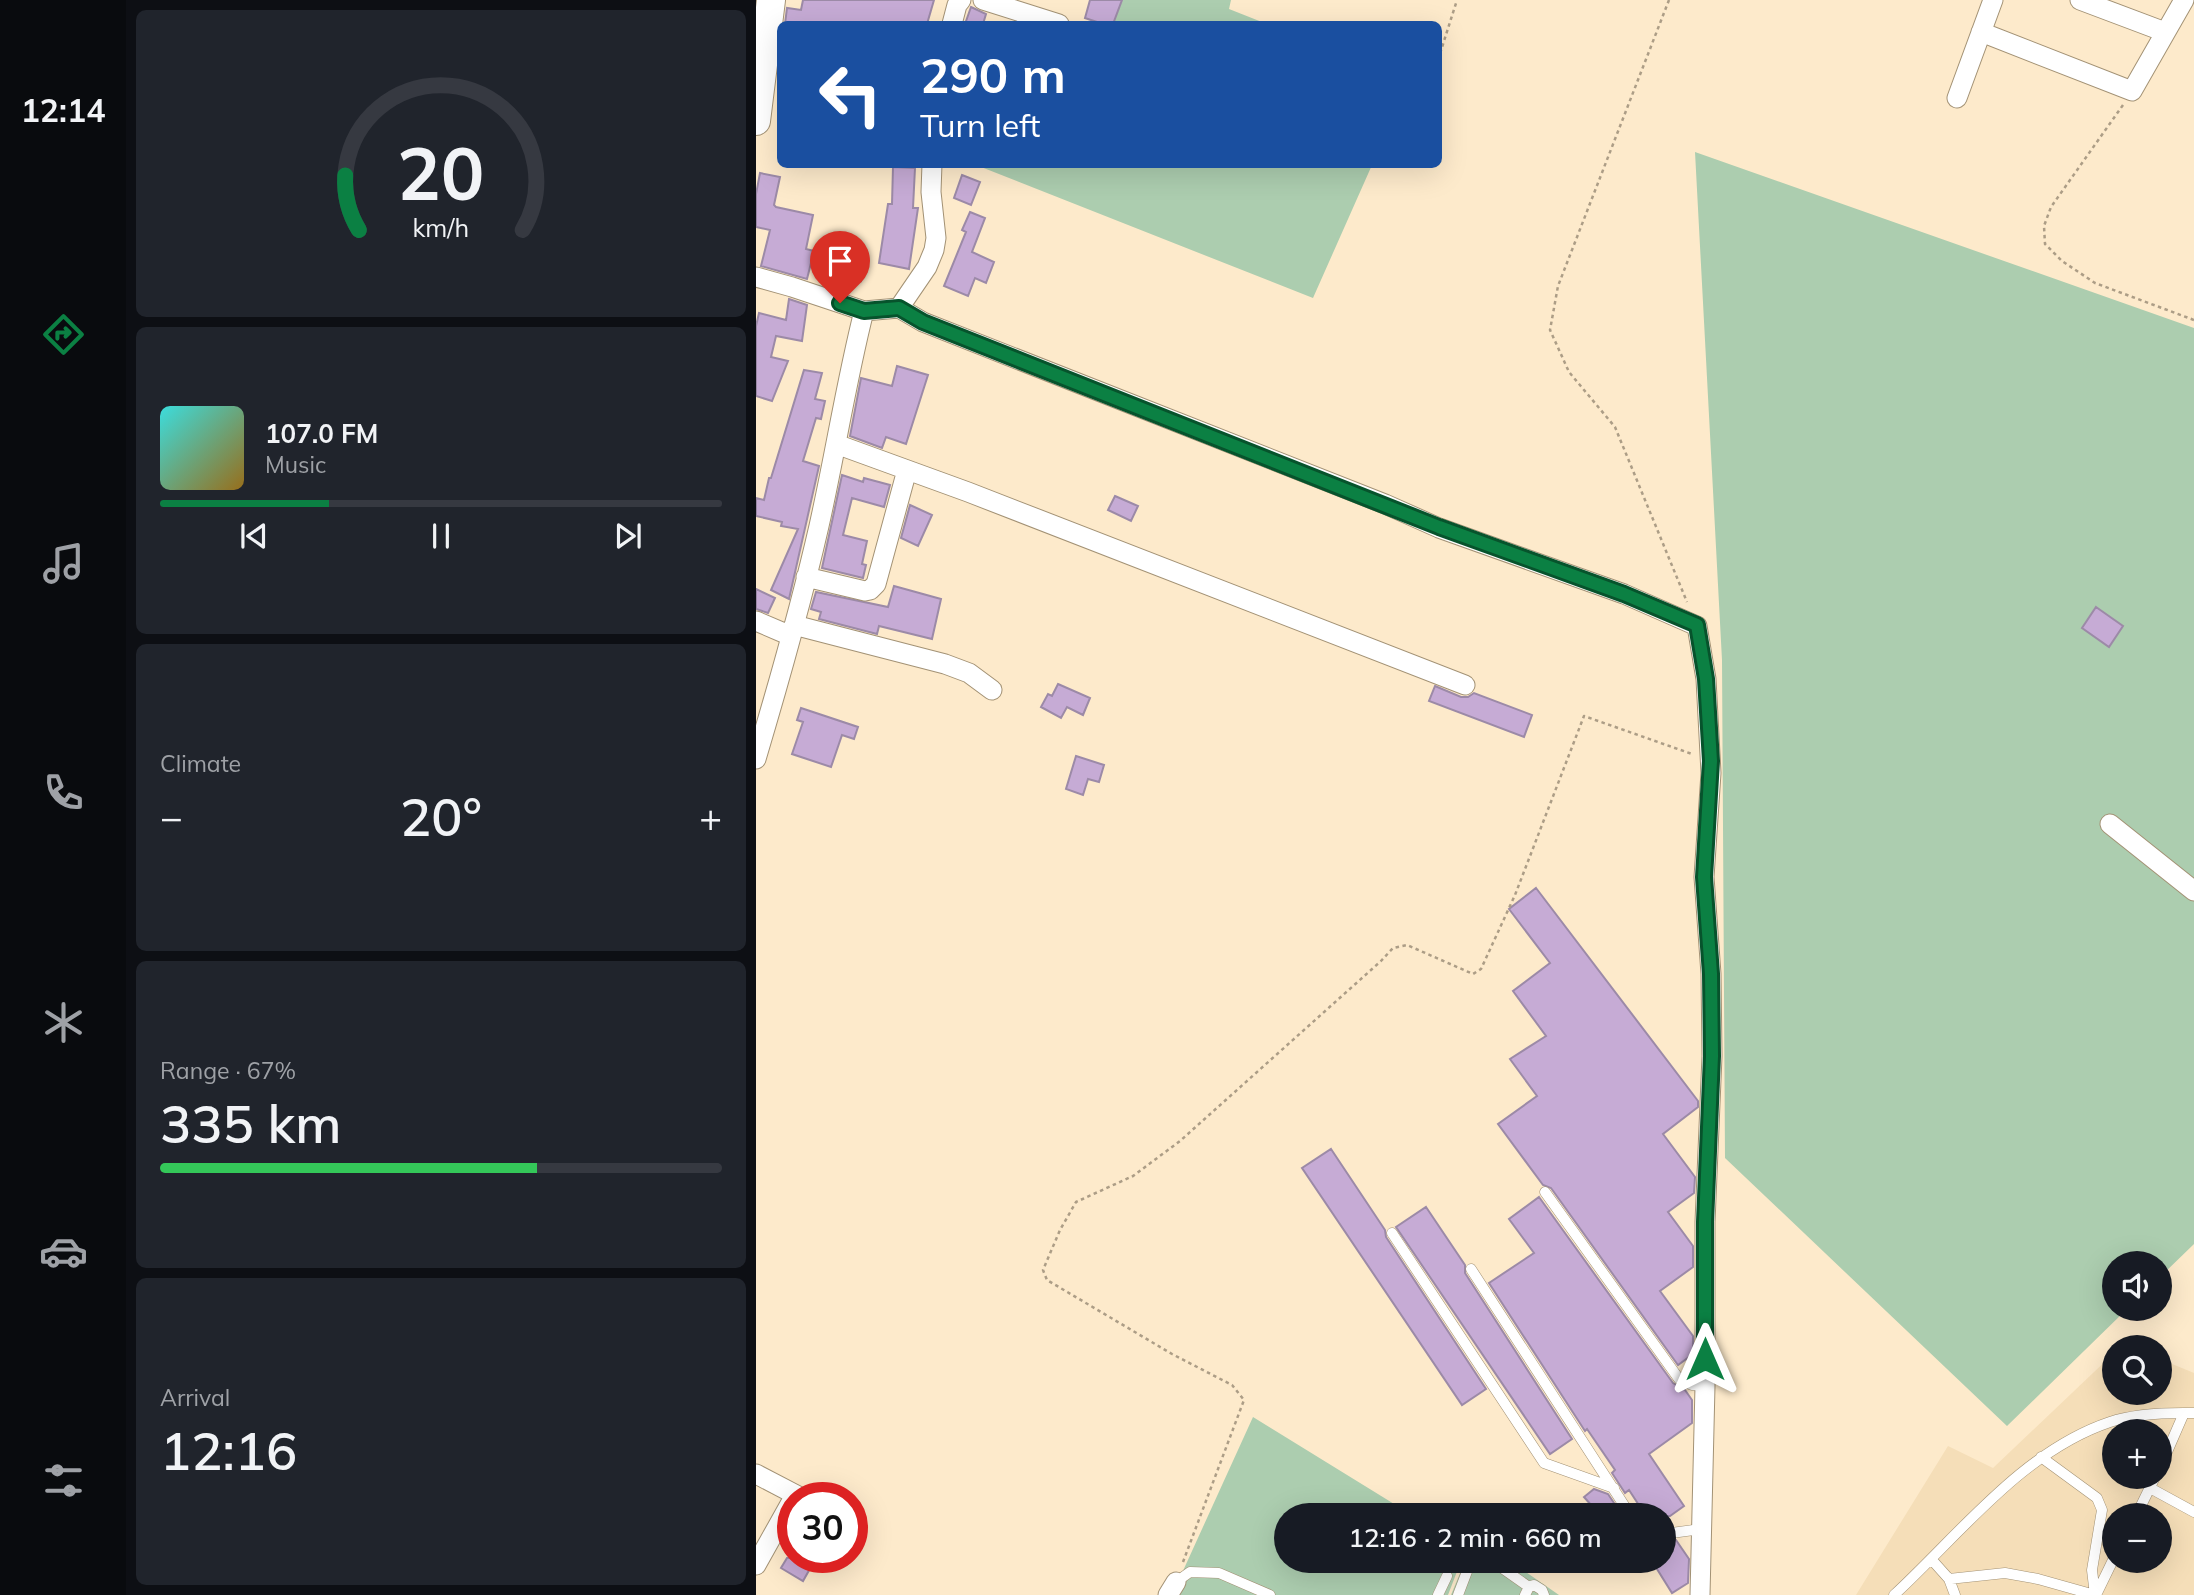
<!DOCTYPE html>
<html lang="en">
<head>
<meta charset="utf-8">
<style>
	:root { --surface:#171b24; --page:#20242c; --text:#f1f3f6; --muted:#9ea1a6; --line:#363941; --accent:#0b8043 }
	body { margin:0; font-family:Mulish,sans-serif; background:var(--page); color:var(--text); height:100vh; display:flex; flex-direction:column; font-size:26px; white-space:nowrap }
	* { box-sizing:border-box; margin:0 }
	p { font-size:23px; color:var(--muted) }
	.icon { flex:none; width:38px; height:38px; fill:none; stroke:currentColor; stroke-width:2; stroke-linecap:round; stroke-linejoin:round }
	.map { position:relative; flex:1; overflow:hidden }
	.details { display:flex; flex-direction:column; gap:10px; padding:10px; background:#0d0f14; width:630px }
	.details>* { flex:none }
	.banner { position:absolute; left:21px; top:21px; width:665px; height:147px; border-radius:10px; box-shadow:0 7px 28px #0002; background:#1a4fa0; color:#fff; overflow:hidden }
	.controls { position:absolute; left:1346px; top:1251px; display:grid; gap:14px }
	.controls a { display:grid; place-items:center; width:70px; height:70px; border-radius:50%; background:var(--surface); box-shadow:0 7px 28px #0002; font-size:35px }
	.speed { position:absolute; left:21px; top:1482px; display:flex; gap:14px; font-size:35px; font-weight:700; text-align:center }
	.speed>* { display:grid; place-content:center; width:91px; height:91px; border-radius:50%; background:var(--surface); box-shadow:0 7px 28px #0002; line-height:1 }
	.speed .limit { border:10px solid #d22; background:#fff; color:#111 }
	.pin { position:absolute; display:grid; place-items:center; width:60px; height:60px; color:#fff; margin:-72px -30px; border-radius:50% 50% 50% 0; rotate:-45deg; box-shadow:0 0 7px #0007 }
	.pin .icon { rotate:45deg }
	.me { position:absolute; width:77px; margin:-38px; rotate:0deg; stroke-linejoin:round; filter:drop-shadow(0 0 5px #0008) }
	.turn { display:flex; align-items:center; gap:24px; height:147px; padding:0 28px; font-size:32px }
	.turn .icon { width:91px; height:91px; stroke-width:2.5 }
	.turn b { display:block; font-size:49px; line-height:60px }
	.big { font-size:52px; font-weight:600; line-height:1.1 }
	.details .tile { flex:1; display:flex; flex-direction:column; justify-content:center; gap:10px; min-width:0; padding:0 24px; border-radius:10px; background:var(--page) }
	.details .dial { align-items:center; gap:0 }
	.dial svg { height:182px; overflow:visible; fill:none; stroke:var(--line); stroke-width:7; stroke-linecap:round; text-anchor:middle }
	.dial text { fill:var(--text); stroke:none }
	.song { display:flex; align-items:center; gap:21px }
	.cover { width:84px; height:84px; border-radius:10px; background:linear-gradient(135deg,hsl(180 70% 55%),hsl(40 70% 35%)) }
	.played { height:7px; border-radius:4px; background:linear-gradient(90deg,var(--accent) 30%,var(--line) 30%) }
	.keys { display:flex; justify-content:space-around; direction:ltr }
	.heat { display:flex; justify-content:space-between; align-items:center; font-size:38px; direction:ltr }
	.charge { height:10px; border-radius:5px; background:linear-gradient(90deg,#34c759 67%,var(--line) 0) }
	.trip { position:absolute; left:518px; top:1503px; width:402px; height:70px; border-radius:35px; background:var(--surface); box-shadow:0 7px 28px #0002; font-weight:600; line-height:70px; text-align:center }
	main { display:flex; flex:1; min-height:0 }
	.tabs { display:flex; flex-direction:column; width:126px; justify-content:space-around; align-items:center; background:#090b0e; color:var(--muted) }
	.tabs .icon { width:49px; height:49px }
	.tabs .selected { color:var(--accent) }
	.tabs b { font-size:32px; color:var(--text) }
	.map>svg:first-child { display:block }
</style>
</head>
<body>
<main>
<nav class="tabs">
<b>12:14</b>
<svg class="icon selected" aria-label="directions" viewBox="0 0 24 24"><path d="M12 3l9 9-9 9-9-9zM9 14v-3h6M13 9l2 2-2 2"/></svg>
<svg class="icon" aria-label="music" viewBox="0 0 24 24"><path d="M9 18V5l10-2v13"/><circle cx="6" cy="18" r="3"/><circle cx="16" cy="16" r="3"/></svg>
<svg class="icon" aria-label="phone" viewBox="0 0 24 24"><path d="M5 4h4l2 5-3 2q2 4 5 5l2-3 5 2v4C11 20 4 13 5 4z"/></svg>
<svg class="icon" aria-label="climate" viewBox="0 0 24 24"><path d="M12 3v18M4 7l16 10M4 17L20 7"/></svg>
<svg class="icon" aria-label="car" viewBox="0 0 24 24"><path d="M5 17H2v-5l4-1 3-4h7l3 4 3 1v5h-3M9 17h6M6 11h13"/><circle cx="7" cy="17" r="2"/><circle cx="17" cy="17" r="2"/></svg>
<svg class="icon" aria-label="filters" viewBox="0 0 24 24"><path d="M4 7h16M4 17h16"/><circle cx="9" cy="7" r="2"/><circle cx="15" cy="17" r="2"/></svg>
</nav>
<section class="details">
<div class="tile dial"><svg viewBox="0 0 100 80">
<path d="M14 69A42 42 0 1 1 86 69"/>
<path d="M14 69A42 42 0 0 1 8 45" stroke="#0b8043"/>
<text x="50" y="56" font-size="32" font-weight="700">20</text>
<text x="50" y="72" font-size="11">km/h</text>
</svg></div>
<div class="tile">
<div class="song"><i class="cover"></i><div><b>107.0 FM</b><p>Music</p></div></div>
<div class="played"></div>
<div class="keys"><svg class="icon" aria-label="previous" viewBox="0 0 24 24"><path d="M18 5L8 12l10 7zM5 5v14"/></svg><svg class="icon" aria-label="pause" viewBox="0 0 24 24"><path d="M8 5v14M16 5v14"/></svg><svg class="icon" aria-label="next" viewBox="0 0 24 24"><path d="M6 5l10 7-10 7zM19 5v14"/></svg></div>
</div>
<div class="tile"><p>Climate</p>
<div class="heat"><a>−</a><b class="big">20°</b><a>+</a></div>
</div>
<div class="tile"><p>Range · 67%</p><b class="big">335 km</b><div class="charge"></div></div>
<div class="tile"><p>Arrival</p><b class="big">12:16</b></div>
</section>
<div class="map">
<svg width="1438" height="1595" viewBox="0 0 1438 1595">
	<rect width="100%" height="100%" fill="#fdeacb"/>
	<!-- built -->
	<path fill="#f5deb8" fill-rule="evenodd" d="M1358,1353V1393H1404V1359L1438,1373V1595H1100L1192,1446L1237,1468ZM1358,1432H1404V1477H1358ZM1358,1516H1404V1561H1358Z"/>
	<!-- green -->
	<path fill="#accdaf" d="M354,0H475L473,9L511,24H344Z
		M939,152L1438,328V1244L1404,1277V1264H1358V1309H1371L1251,1426L969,1158L966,660Z
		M220,165H616L557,298Z
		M497,1417L656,1515L530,1516V1561H705L692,1595H416Z
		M709,1561H754L803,1595H695Z"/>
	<!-- building -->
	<path fill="#c6abd5" stroke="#9c8aa7" stroke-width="2" d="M47,0H178L171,24H29L31,8L45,10Z
		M334,0H366L357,24H347L329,18Z
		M215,7L230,14L227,24H209Z
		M137,167L159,168L157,208H162L153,269L123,263L132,204H136Z
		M4,173L24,177L18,205L20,207L57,215L50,249L58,251L51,279L5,266L14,230L0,227V194Z
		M206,175L224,182L215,205L198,198Z
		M214,212L229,218L216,252L238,262L230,283L219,278L212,296L188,286L210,232L206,230Z
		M86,250L110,254L105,281L81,276Z
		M33,299L51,305L46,341L20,336L15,357L32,361L16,401L0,396V326L3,313L30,320Z
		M141,366L172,375L150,444L130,437L126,448L94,436L105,378L136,386Z
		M48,370L66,373L59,399L69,401L65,419L60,418L47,461L63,466L33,599L15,590L42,529L25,526L26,522L0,516V498L8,500L13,478H15Z
		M86,475L107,482L108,478L134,485L128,507L96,498L87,535L111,541L106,564L110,565L107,578L66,568Z
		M359,496L382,506L375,521L352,510Z
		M154,505L176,515L162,546L145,538Z
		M138,586L185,599L176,639L123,626L121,634L63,619L65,612L55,609L60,592L132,607Z
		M0,589L19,598L12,613L0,609Z
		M1340,607L1367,626L1353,647L1326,628Z
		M302,684L334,698L327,715L311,707L305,718L285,707L292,694L296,696Z
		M679,686L705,697H712L718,693L776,715L768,737L673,701Z
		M45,708L102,727L98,739L86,735L75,767L36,754L47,722L41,720Z
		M320,756L348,765L343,782L332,779L327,795L310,789Z
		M780,888L942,1101V1107L907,1134L939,1177L938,1193L912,1212L937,1246V1267L904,1291L937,1336V1354L922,1365L795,1188L787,1185L742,1124L781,1096L754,1059L790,1036L757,991L794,963L753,909Z
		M575,1149L629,1230L630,1237L730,1389L706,1405L546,1168Z
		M783,1197L917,1383L929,1390L936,1400V1423L893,1454L928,1506L914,1516H890L873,1490L869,1493L856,1473L859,1470L831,1429L829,1431L733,1283L778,1253L753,1219Z
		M670,1207L709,1265V1273L816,1439L794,1454L640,1227Z
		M838,1489L852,1494L858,1503L844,1515L828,1497Z
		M920,1540L933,1559L932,1583L916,1593L896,1561H908V1541Z
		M31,1558H60L47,1581L25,1568Z"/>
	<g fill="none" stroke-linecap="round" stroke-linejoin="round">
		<!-- lane casing -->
		<g stroke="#a39275" stroke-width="11">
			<path id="lane" d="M789,1192L923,1379L936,1385L949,1386
				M636,1233L788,1463L858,1488
				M715,1269L875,1516
				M1404,1468L1428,1413H1438
				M1394,1488L1438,1512
				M1380,1516L1399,1477
				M908,1534L945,1529
				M1176,1560L1193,1579L1199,1595
				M736,1561L773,1587
				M1193,1579L1249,1573L1282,1579L1339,1595L1336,1570L1346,1510L1341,1498L1285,1457
				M420,1582L434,1572L463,1573L514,1595
				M682,1595L691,1576
				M702,1595L715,1561
				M769,1595L773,1587L778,1585L786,1590L788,1595
				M1138,1595C1204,1534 1267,1451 1354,1422C1377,1414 1404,1413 1428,1413
				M1340,1595L1358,1558"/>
		</g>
		<!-- street casing -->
		<g stroke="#a39275" stroke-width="21">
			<path id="street" d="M227,0L303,24
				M1324,0L1409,32
				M196,24L201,5L205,0
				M1225,32L1376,91L1428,0
				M1201,98L1237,0
				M0,277L36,287L108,311L143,308L167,322L629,504L683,528L868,594L941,626L950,679L955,773L948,877L955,974L956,1056L949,1222V1386L944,1595
				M143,308L171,267L178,250L180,238L175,192L176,164
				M80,444L212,492L709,685
				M50,577L109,591L114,590L120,584L123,573L151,470
				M0,621L35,636
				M38,625L189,664L213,673L236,690
				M0,759C23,682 45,605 63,526C79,455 90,382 108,311
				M1354,824L1438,891
				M0,1474L46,1498
				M0,1565L37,1499
				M412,1595L420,1582"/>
		</g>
		<!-- secondary casing -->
		<g stroke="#a39275" stroke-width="30">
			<path id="secondary" d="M0,121L15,0"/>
		</g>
		<!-- path -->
		<path stroke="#ac9d86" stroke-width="2.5" stroke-dasharray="3.5 3.5" stroke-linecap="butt" d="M913,0L802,286L794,330L813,372L859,427L931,602
			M682,60L701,0
			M1367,105L1295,207L1288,226L1289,244L1306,261L1339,283L1438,320
			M427,1562L488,1400L476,1385L416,1354L291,1280L287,1270L304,1230L320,1202L377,1176L424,1141L625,961L637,948L651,945L717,974L725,969L759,895L828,716L936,754"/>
		<!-- lane -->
		<use href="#lane" stroke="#fff" stroke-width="10"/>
		<!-- street -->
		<use href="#street" stroke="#fff" stroke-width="19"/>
		<!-- secondary -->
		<use href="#secondary" stroke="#fff" stroke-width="28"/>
	</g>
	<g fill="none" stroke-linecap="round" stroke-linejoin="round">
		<!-- route casing -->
		<g stroke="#07532c" stroke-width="18">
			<path id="route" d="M84,303L108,311L143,308L167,322L683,527L868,594L941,625L950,679L955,761L948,877L955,974L956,1056L949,1222V1359"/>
		</g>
		<!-- route -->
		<use href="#route" stroke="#0b8043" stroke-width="12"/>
	</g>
</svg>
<div class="controls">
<a><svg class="icon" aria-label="sound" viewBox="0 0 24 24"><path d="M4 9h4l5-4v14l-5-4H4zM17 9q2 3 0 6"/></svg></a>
<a><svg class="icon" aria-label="search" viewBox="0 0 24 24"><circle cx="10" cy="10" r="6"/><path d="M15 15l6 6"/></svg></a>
<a>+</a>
<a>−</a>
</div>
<div class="speed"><div class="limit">30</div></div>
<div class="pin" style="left:84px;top:303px;background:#d93025"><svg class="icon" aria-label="arrive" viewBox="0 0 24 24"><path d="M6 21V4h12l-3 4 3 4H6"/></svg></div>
<svg class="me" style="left:949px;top:1359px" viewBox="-20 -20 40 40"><path d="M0-17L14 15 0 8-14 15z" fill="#0b8043" stroke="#fff" stroke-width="4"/></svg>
<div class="trip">12:16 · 2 min · 660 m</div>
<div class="banner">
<div class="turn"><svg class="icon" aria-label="left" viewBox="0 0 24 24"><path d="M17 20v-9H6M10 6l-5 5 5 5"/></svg><div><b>290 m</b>Turn left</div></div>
</div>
</div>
</main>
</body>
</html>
